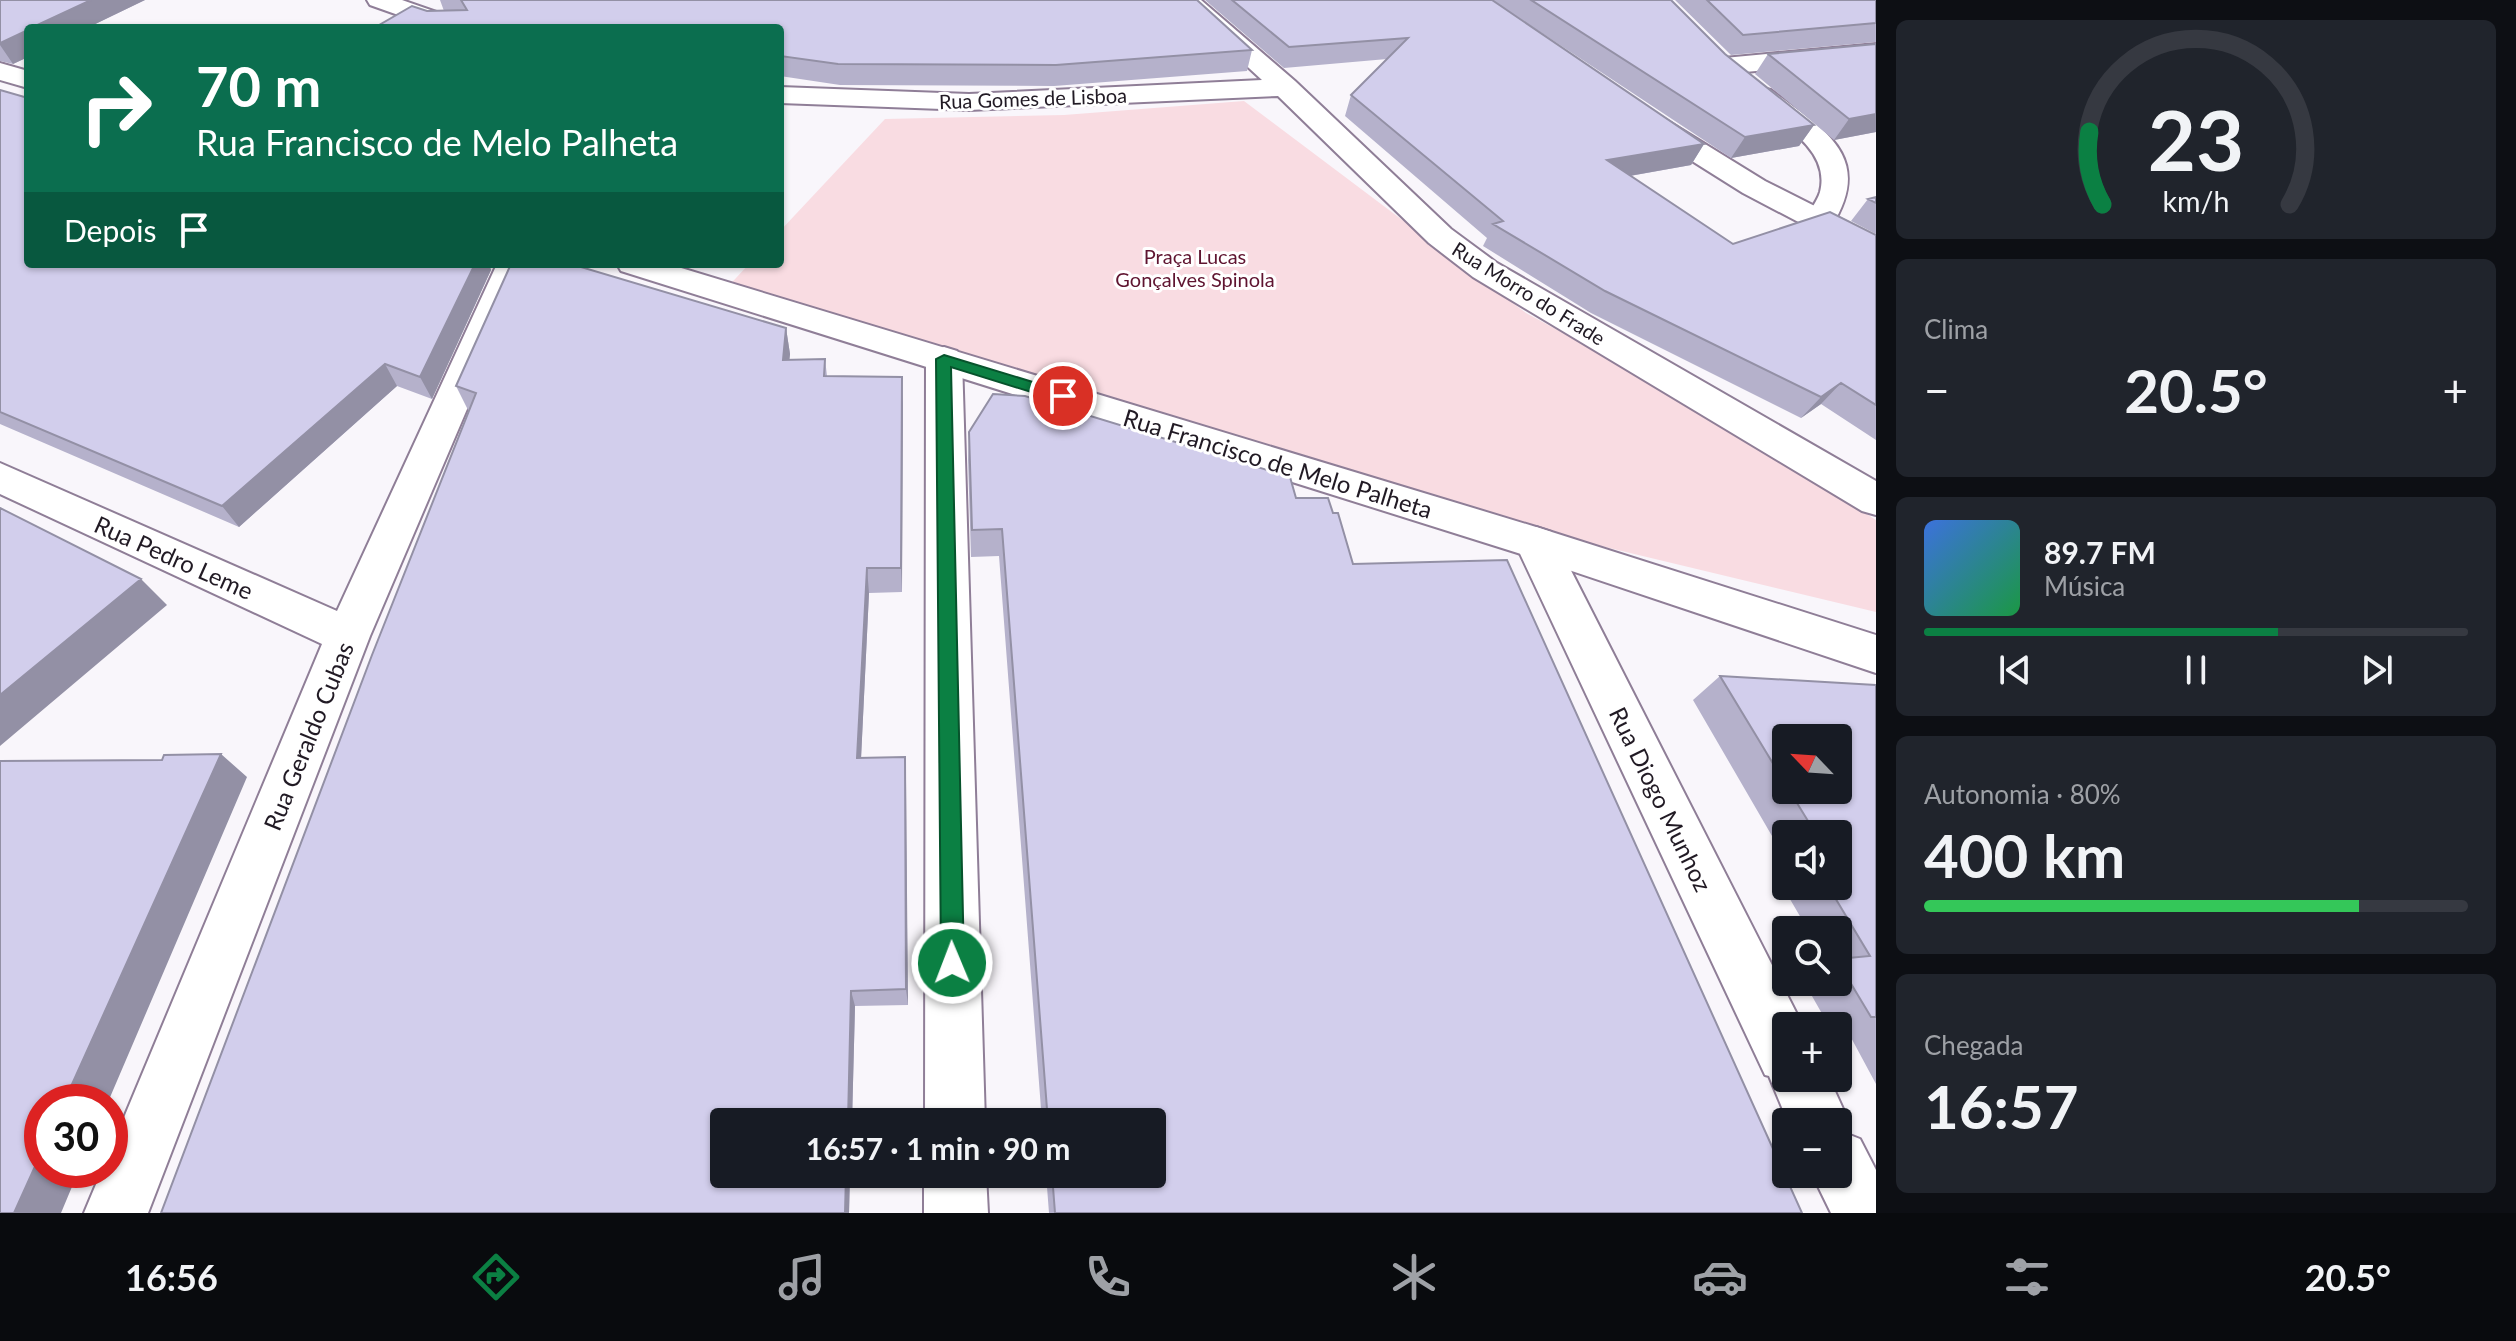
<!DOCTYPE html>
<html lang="pt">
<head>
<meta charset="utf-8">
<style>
	:root { --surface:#171b24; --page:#20242c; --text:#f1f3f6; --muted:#9ea1a6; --line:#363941; --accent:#0b8043 }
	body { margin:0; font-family:Lato,sans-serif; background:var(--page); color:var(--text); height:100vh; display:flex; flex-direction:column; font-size:30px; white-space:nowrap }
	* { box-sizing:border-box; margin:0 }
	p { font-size:26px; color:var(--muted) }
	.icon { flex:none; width:44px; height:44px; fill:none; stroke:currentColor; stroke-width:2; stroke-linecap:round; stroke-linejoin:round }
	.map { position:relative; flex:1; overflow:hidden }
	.drawer { display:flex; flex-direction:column; gap:20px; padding:20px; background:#0d0f14; width:640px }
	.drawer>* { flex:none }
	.guide { position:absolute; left:24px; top:24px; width:760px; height:244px; border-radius:8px; box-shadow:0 2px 6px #0004; background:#0b6e4f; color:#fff; overflow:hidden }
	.needle { width:52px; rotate:295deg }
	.fabs { position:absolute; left:1772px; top:724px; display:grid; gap:16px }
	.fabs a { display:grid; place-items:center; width:80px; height:80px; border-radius:8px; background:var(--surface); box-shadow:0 2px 6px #0004; font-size:40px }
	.speed { position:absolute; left:24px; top:1084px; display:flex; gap:16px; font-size:40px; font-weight:700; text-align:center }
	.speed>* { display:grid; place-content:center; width:104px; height:104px; border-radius:50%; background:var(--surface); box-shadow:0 2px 6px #0004; line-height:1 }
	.speed .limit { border:12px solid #d22; background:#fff; color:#111 }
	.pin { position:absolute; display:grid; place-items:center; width:68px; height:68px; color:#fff; margin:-34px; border:4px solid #fff; border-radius:50%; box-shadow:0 2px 8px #0007 }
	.me { position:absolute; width:88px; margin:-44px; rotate:359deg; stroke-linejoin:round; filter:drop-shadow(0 0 6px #0008) }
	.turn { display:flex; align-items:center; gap:28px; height:168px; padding:0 40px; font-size:36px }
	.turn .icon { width:104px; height:104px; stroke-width:2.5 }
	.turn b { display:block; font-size:56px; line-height:68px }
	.then { display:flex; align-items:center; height:76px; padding:0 40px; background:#0003; gap:16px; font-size:30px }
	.big { font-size:60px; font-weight:700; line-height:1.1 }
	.drawer .widget { flex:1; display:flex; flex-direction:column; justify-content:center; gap:12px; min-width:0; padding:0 28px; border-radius:12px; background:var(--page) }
	.drawer .dial { align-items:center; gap:0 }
	.dial svg { height:208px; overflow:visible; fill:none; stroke:var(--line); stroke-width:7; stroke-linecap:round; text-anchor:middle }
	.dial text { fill:var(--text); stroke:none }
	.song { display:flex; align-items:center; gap:24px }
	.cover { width:96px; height:96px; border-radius:12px; background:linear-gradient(135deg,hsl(220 70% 55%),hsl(140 70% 35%)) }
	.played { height:8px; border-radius:4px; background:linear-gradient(90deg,var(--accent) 65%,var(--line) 65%) }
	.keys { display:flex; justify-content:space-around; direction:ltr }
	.heat { display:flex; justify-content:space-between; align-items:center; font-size:44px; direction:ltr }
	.charge { height:12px; border-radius:6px; background:linear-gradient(90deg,#34c759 80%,var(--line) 0) }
	.trip { position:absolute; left:710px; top:1108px; width:456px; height:80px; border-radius:8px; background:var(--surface); box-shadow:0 2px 6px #0004; font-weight:700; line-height:80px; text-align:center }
	.tabs { display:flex; height:128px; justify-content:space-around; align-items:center; background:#090b0e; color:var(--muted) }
	.tabs .icon { width:56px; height:56px }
	.tabs .current { color:var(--accent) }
	.tabs b { font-size:36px; color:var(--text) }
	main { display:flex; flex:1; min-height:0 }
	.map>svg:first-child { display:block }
</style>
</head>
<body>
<main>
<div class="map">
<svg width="1876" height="1213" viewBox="0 0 1876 1213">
	<rect width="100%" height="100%" fill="#f9f6fb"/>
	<!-- green -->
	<path fill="#f9dce2" d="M1244,101L1526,313L1711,413L1876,520V612L1363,489L723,292L749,264H780V231L885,119L1064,115Z"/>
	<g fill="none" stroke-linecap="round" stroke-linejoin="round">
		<!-- street casing -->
		<g stroke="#8f7e97" stroke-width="4">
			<path id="street" d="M367,0H402L468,23L472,28H435L370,5Z
				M1175,0H1201L1295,81L1451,229L1497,263L1876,481V515L1862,511L1473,277L1429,243L1278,96L969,110L780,103V87L969,94L1262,80Z
				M1876,44V60L1724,74L1715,72L1711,66L1715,60L1724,58Z
				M1761,88L1771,90C1823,129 1876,156 1831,227L1820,229L1809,227L1804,220C1809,211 1817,202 1820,192C1831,149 1780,123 1751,102L1747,96L1751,90Z
				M497,264H529L370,636L148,1213H84L102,1170H110V1151L322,644L0,494V463L337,611Z
				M944,347L957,351L962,359L985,1122H925L926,359L931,351Z
				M1536,527L1551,532L1557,543L1803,1026H1786V1078H1829L1849,1122L1845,1133L1860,1139L1876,1170V1213H1831L1812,1174H1838V1122H1788L1769,1076L1765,1075L1515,543L1521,532Z
				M924,1174H986L988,1213H924Z"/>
		</g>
		<!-- secondary casing -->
		<g stroke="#8f7e97" stroke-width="4">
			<path id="secondary" d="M0,63L28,71V88L0,80Z
				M1648,113L1658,115L1765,181L1876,237V260L1865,257L1743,193L1638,127L1634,121L1638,115Z
				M617,264H668L1536,527L1876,635V673L1521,554L621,271Z"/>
		</g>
		<!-- street -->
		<use href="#street" fill="#fff" fill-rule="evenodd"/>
		<!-- secondary -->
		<use href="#secondary" fill="#fff" fill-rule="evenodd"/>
	</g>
	<!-- wall -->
	<path fill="#b5b1cb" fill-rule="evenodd" d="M0,0H145L87,28H28V57L13,64L0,61Z
		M440,0H1197L1252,50L1247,71L1054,86L840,85L780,76V28L427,11H444Z
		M1205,0H1492L1704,144L1691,165L1630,176L1733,244L1876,235V440L1821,404L1801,418L1591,313L1483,246L1487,238L1345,116L1351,95L1387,59L1284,68Z
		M1492,0H1671L1725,54L1814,125L1799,146L1731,158Z
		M1675,0H1876V42L1731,55Z
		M1876,44V132L1834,140L1755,74L1768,54Z
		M0,90L28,264H489L491,270L432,399L397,386L239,527L0,424Z
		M1876,197V234L1851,221L1868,199Z
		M511,264H571L786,328L790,354L789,360L825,359L827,376L902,377V592L869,593L861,758L905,757L908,1005L855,1006L852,1122H724V1174H850L849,1213H161L372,655L469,412L456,386Z
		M969,432L1296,498L1353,564L1802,1213H1049L1046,1174H1152V1122H1042L999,556L971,557L968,460Z
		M1720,676L1876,685V1084L1848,1032H1838V1026H1829L1804,982H1838V930H1808L1787,894L1800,886H1838V834H1786V860L1693,700ZM1786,738L1838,790H1786Z"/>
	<!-- shaded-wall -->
	<path fill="#9390a5" d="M91,0H145L87,28H31Z
		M28,30V57L13,64L0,45V43Z
		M1876,114V132L1834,140L1849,119Z
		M1814,125L1799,146L1731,158L1745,137Z
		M1704,144L1691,165L1595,182L1607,160Z
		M475,264H489L491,270L432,399L420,377Z
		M786,328L790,354L787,386L783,360Z
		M385,364L397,386L239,527L222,506Z
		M902,377L903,404L902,592L901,568Z
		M1841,383L1821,404L1801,418L1821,397Z
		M867,568L869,593L860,780L857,758Z
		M141,579L167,605L0,746V695Z
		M221,754L247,777L108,1102H64Z
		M905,757L906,779L908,1005L906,989Z
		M851,991L855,1006L852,1122H848Z
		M42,1151V1170H79L61,1213H14Z
		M846,1174H850L849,1213H845Z"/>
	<!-- building -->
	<path fill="#d2ceec" stroke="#9390a5" stroke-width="2" d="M0,0H91L31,28H28V30L0,43Z
		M461,0H1197L1252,50L1056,65L838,64L780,56V28H374L412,6L427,11L467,10Z
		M1232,0H1492L1704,144L1607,160L1733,244L1830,212L1876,235V405L1841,383L1821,397L1605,291L1493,224L1503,221L1351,95L1408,38L1289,47Z
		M1531,0H1671L1725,54L1814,125L1745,137Z
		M1707,0H1876V23L1743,35Z
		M1876,44V114L1849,119L1768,54Z
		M0,90L28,98V264H475L420,377L385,364L222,506L0,412Z
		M1876,197V203L1868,199Z
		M511,264H571L786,328L783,360L825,359L824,376L902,377L901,568H867L857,758L905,757L906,989L851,991L848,1122H724V1174H846L845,1213H161L372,655L476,393L456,386Z
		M993,394L1025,396L1290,477L1296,498H1328L1333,513H1338L1353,564L1507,560L1802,1213H1055L1052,1174H1152V1122H1048L1002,529L972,530L969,432Z
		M0,508L141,579L0,695Z
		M1720,676L1876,685V1017H1871L1838,962V959L1870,956L1828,886H1838V874L1840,873L1838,870V834H1816L1789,790H1838V738H1786V785Z
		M221,754L64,1102H42V1151L14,1213H0V761L162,760L164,755Z"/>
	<!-- route -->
	<path fill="#0b8043" stroke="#07532c" stroke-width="2" d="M944,355L1069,393L1071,396L1063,402L951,367L964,963L961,971L952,975L944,971L941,963L936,359Z"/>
	<g text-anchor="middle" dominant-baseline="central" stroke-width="6" stroke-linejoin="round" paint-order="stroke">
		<!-- far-street labels -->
		<g font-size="20" fill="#211a24" stroke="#fff">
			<text transform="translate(1033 98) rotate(-2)">Rua Gomes de Lisboa</text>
			<text transform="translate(1529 293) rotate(32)">Rua Morro do Frade</text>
		</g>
		<!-- far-park labels -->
		<g font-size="20" fill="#5f1430" stroke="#fff">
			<text x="1195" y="256">Praça Lucas<tspan x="1195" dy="23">Gonçalves Spinola</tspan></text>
		</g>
		<!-- street labels -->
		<g font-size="24" fill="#211a24" stroke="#fff">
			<text transform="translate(1278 463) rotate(17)">Rua Francisco de Melo Palheta</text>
			<text transform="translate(174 557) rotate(24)">Rua Pedro Leme</text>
			<text transform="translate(308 736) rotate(-68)">Rua Geraldo Cubas</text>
			<text transform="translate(1661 799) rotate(64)">Rua Diogo Munhoz</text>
		</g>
	</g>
</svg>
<div class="fabs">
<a><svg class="needle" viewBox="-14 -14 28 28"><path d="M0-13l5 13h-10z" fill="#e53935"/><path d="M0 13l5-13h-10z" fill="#9ea1a6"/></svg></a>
<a><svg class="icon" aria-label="sound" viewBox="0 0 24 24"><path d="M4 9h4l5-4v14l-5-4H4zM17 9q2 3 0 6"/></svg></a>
<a><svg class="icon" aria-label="search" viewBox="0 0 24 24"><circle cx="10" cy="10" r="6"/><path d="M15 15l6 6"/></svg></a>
<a>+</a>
<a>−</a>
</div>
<div class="speed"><div class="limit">30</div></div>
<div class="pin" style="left:1063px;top:396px;background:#d93025"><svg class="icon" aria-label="arrive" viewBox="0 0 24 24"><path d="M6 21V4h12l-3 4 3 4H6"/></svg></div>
<svg class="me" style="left:952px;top:963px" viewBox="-20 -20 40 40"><circle r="17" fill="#0b8043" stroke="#fff" stroke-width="3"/><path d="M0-11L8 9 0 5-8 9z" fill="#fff"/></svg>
<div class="trip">16:57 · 1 min · 90 m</div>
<div class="guide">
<div class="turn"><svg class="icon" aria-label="right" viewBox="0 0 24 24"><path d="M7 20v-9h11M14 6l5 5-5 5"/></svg><div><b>70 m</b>Rua Francisco de Melo Palheta</div></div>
<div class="then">Depois<svg class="icon" aria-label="arrive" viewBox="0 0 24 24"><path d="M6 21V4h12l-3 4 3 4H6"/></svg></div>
</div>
</div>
<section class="drawer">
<div class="widget dial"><svg viewBox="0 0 100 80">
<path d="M14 69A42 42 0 1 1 86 69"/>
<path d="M14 69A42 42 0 0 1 9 41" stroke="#0b8043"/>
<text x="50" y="56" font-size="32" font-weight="700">23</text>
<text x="50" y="72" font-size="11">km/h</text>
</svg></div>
<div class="widget"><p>Clima</p>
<div class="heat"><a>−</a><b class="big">20.5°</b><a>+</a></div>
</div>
<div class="widget">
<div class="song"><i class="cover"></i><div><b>89.7 FM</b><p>Música</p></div></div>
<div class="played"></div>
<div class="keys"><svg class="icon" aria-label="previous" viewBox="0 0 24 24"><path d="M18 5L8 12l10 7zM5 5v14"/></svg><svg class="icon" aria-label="pause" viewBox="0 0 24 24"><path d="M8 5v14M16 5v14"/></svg><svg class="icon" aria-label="next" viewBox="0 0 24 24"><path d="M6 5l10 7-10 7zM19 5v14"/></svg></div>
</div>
<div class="widget"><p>Autonomia · 80%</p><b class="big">400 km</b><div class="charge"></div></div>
<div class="widget"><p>Chegada</p><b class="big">16:57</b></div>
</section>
</main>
<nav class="tabs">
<b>16:56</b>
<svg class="icon current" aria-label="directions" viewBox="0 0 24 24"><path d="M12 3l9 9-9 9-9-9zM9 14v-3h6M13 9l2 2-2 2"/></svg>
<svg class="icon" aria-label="music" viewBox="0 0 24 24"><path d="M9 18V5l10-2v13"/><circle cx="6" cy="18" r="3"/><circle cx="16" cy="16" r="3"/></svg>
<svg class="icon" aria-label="phone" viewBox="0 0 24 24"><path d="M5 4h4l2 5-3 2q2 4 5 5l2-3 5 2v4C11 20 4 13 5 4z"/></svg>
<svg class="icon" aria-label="climate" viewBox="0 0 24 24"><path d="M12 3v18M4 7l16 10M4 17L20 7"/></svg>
<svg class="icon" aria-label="car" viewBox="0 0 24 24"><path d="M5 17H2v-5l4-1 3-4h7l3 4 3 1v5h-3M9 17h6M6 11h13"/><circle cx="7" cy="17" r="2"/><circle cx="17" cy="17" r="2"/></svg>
<svg class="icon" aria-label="filters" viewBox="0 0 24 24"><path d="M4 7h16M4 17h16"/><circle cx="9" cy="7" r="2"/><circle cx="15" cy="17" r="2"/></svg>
<b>20.5°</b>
</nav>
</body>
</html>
